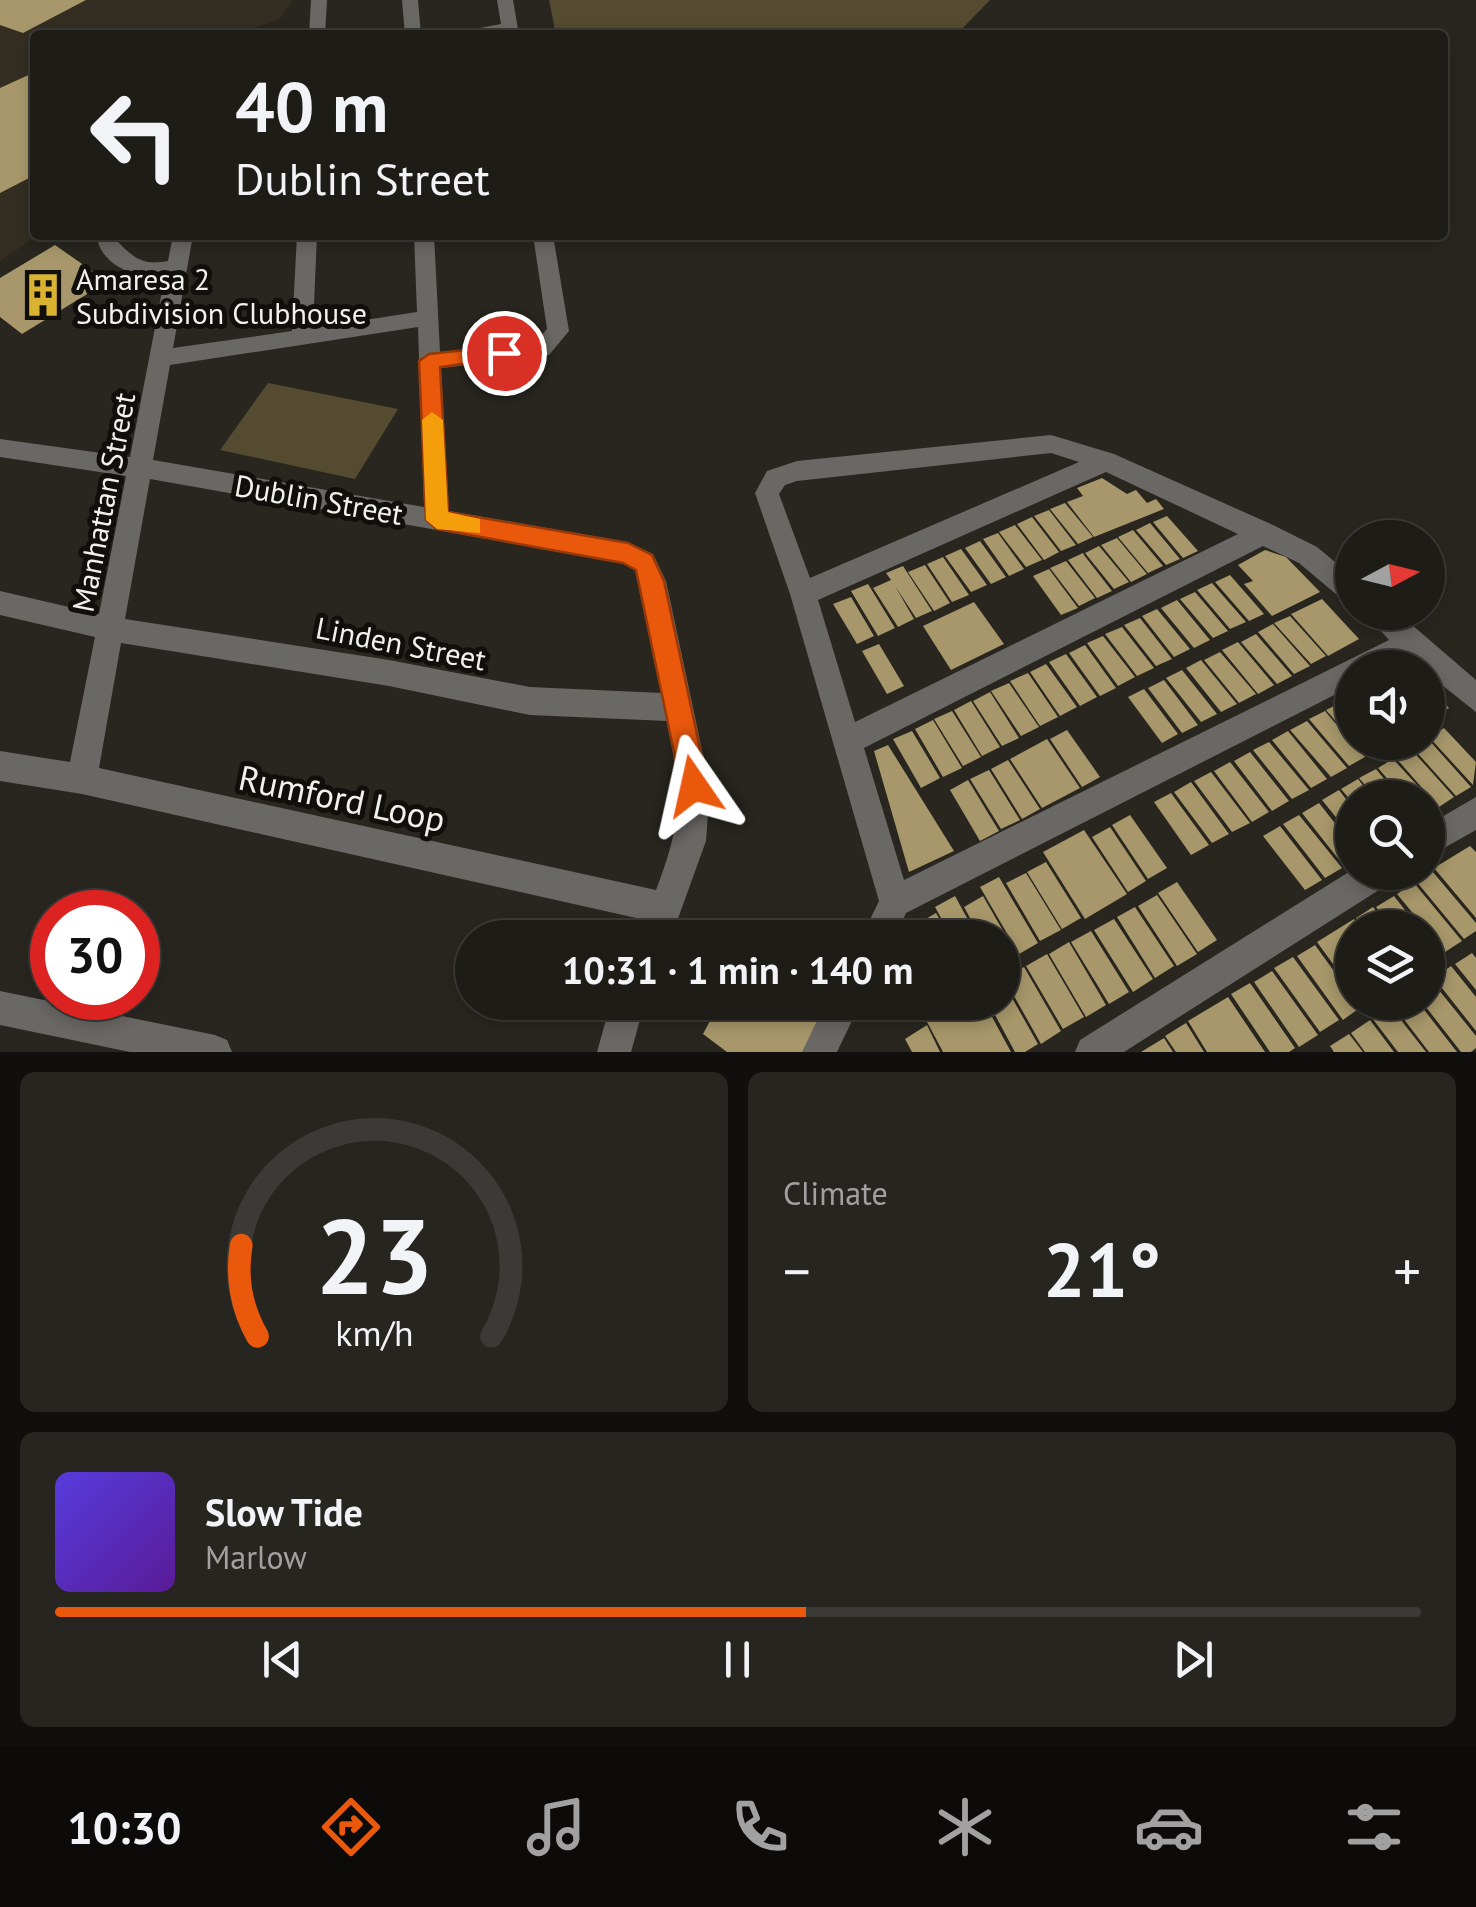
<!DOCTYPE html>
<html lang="en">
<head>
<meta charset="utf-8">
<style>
	:root { --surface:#1e1c17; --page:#262520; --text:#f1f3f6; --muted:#a1a1a1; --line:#3c3a36; --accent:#ea580c }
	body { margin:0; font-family:"PT Sans",sans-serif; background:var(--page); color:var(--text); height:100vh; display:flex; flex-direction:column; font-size:38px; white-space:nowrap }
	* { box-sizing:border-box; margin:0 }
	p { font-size:32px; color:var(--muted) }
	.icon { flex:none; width:55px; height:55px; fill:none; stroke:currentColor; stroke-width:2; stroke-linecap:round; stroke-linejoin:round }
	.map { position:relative; height:1052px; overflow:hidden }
	.details { display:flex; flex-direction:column; gap:20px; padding:20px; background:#100f0d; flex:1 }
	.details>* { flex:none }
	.banner { position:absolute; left:30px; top:30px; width:1418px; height:210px; border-radius:10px; box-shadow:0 5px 15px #0003,0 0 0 2px var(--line); background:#1e1c17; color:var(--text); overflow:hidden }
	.needle { width:65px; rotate:83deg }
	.tools { position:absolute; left:1335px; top:520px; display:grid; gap:20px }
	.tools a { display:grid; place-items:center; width:110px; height:110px; border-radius:50%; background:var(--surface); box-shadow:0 5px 15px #0003,0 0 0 2px var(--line); font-size:50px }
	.speed { position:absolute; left:30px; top:890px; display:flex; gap:20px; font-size:50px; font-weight:700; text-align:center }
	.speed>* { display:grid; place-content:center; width:130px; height:130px; border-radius:50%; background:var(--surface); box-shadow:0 5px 15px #0003,0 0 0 2px var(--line); line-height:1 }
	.speed .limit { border:15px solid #d22; background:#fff; color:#111 }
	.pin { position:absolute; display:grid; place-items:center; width:85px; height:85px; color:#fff; margin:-42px; border:5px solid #fff; border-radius:50%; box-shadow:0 2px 10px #0007 }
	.me { position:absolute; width:110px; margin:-55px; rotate:349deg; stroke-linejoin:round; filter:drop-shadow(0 0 8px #0008) }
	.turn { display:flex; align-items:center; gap:35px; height:210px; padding:0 40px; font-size:45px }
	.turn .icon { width:130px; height:130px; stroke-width:2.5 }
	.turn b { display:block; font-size:70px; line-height:85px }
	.big { font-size:75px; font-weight:600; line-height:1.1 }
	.details .tile { flex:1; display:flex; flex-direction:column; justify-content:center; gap:15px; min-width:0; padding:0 35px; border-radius:15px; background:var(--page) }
	.details .dial { align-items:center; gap:0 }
	.dial svg { height:260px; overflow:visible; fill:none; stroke:var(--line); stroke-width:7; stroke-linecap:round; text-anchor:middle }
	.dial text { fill:var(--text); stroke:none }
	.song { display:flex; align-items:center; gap:30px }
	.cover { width:120px; height:120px; border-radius:15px; background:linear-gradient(135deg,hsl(250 70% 55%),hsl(270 70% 35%)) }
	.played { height:10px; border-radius:5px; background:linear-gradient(90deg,var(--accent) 55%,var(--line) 55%) }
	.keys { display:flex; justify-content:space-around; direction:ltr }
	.heat { display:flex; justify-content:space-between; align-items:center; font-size:55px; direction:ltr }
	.details .tiles { flex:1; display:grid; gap:20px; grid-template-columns:1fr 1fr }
	.tile:last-child { grid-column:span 2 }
	.trip { position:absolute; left:455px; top:920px; width:565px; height:100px; border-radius:50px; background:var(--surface); box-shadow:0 5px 15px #0003,0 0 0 2px var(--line); font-weight:600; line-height:100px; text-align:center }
	.dock { display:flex; height:160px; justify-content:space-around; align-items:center; background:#0c0b09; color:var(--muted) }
	.dock .icon { width:70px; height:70px }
	.dock .current { color:var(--accent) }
	.dock b { font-size:45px; color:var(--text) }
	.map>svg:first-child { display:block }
</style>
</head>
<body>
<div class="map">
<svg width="1476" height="1052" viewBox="0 0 1476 1052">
	<rect width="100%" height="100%" fill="#28261f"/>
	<!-- built -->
	<path fill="#332e21" d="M0,0H291L292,1L280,19L235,35H35L38,235L0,261Z"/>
	<!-- green -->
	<path fill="#544b30" d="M549,0H990L956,35H556Z
		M268,383L398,409L355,479L220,450Z"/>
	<!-- building -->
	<path fill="#a7976a" d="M0,0H86L23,33L0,25Z
		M35,72V175L0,193V88Z
		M55,245L95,273L85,280L97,288L22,334L0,317V278Z
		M1102,478L1127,494L1136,490L1147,503L1156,499L1164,509L1094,537L1067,502L1083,496L1077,488Z
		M1065,503L1093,537L1078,544L1050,509Z
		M1049,510L1076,545L1061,551L1034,516Z
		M1167,516L1198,551L1183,558L1153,522Z
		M1032,517L1059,552L1044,560L1017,524Z
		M1150,523L1180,559L1166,565L1136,530Z
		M1015,525L1042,560L1026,567L999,532Z
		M1133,530L1163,566L1148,573L1118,537Z
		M998,533L1024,569L1009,576L983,539Z
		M1117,538L1147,574L1131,582L1101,545Z
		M980,541L1006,577L991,584L965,548Z
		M1099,546L1129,582L1114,589L1085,553Z
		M961,549L987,585L971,592L945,556Z
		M1265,550L1286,557L1320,592L1272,616L1244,584L1253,581L1238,565Z
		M1083,553L1084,555L1112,591L1097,598L1068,560Z
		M943,557L969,595L952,602L927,564Z
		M1066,561L1095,598L1079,606L1050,568Z
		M925,565L950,603L934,611L908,572Z
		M903,566L932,611L916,618L895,586L914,619L898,627L873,588L891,580L886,573Z
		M1049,569L1078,608L1061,615L1033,576Z
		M1230,575L1264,614L1249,621L1215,582Z
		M1212,583L1246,622L1230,629L1197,590Z
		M868,584L895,628L878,636L851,591Z
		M1195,592L1228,631L1213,638L1180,599Z
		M851,597L874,636L857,644L833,604Z
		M1322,599L1359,639L1328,656L1291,614Z
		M1177,600L1210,640L1194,648L1161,608Z
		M974,602L1004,644L951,670L923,626Z
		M1157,609L1190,649L1174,657L1142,616Z
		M1290,616L1326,656L1311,664L1274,623Z
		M1140,618L1172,659L1156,666L1124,625Z
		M1273,624L1310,666L1294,674L1258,632Z
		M1122,627L1154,668L1137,676L1105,634Z
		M1256,634L1292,676L1277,684L1241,642Z
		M1103,636L1135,677L1118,686L1087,643Z
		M1238,642L1274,685L1258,694L1222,650Z
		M879,644L904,686L887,694L862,651Z
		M1085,645L1116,688L1100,696L1069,653Z
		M1220,652L1256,694L1239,703L1204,660Z
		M1066,654L1097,697L1080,706L1049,662Z
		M1201,660L1237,704L1221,712L1186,668Z
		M1046,664L1077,707L1060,716L1030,672Z
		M1182,670L1217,714L1201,722L1166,678Z
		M1028,673L1058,717L1040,726L1010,681Z
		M1164,680L1198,725L1182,733L1148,688Z
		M1009,683L1039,727L1021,736L991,691Z
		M1428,686L1449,708L1434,717L1428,710Z
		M1144,689L1178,734L1162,743L1128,697Z
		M990,692L1019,738L1002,746L973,701Z
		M971,701L1000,747L982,756L954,710Z
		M1342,702L1352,713V740L1326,710Z
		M952,711L981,757L963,766L934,719Z
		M1325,711L1352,743L1365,757L1349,766L1309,719Z
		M933,720L962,768L943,777L915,729Z
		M1307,721L1347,768L1331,777L1290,730Z
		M1444,728L1476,762L1473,785L1429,737Z
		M1067,730L1100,777L1082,787L1050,739Z
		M912,731L940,778L921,788L893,739Z
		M1288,731L1327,779L1311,788L1272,740Z
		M1047,739L1080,788L1042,808L1010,759Z
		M1428,739L1471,787L1456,796L1412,747Z
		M1269,742L1309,790L1292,799L1253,750Z
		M1354,742H1378L1383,748L1366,756Z
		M888,745L954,851L909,872L874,751Z
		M1410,748L1454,797L1439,807L1395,757Z
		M1250,752L1289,801L1272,811L1234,761Z
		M1393,759L1428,797L1437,808L1428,814V798H1404L1378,768Z
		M1008,760L1040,809L1022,819L991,769Z
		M1230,762L1269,812L1252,822L1214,771Z
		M1376,769L1400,798H1376L1359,778Z
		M989,770L1020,820L1001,829L970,779Z
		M1211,772L1250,823L1232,832L1194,781Z
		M1358,779L1373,798H1352V802L1341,789Z
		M968,780L999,831L980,841L950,790Z
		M1191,782L1229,834L1212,843L1174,792Z
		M1339,790L1352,807V837L1322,800Z
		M1171,793L1209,845L1191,855L1154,802Z
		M1319,803L1352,845V861L1344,866L1302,813Z
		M1130,815L1167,868L1148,879L1112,825Z
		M1299,815L1342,868L1325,878L1283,824Z
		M1280,826L1322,880L1305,890L1263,836Z
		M1110,827L1146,881L1128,892L1092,837Z
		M1084,830L1127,894L1085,919L1043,852Z
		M1470,846L1476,852V918L1434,868Z
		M1046,862L1081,918L1062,929L1027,872Z
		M1432,871L1476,923V931L1464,939L1416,881Z
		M1026,873L1061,930L1040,941L1006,883Z
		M999,877L1038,943L1019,954L980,887Z
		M1177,882L1217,940L1198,952L1158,893Z
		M1414,883L1462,941L1445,952L1397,894Z
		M1157,895L1197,954L1177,966L1138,906Z
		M955,896L978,938H952L935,907Z
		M983,896L1017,955L1002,964V938H981L964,907Z
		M1394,896L1419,928H1393L1376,907Z
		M1135,907L1174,966L1155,978L1117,917Z
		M1373,907L1389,928H1363L1356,918Z
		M936,913L950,938H893Z
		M1114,919L1153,979L1133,992L1094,930Z
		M1354,919L1360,928H1352V990L1317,942Z
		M1091,931L1129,992L1109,1004L1071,942Z
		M1069,942L1106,1005L1086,1017L1049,954Z
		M1315,945L1352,996V1002L1361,1007L1343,1020L1297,956Z
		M1472,953L1476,958V990L1455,964Z
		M1047,954L1084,1017L1063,1029L1026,966Z
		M1293,957L1339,1020L1320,1032L1274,968Z
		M1451,966L1476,997V1031L1434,978Z
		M1024,967L1061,1031L1041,1044L1004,978Z
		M1272,971L1318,1035L1299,1047L1254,982Z
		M1430,979L1476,1036V1048L1471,1052H1461L1422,1002H1428Z
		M1002,980L1038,1044L1025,1052H1015L988,1002H1002Z
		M1250,983L1295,1048L1289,1052H1270L1231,994Z
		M1228,997L1265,1052H1207L1188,1021Z
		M720,1002H816L827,1010L806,1052H727L703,1034Z
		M911,1002H945L919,1017Z
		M957,1002H984L1011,1052H943L926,1020Z
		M1396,1002H1418L1457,1052H1429L1393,1005Z
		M1390,1006L1426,1052H1398L1372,1018Z
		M1370,1020L1394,1052H1365L1351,1033Z
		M1186,1023L1204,1052H1176L1165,1036Z
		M927,1025L940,1052H912L905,1039Z
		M1349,1034L1363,1052H1334L1330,1046Z
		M1164,1038L1173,1052H1141Z"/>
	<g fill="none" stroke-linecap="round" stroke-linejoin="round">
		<!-- minor -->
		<path fill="#6a6865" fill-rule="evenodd" d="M311,0H327L325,35H309Z
			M402,0H418L421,35H405Z
			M497,0H513L519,35H443L501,24Z
			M97,235H117L116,240C134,258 142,266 168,261L173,235H193L173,348L292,331L297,235H317L313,328L417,312L414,235H434L440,352L535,342L547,329L533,235H553L569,331L549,355L541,357L441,368L449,511L627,542L653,554L666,581L710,787L706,841L671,938H638L645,920L82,794L0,781V751L70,762L95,637L0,615V591L99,614L126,476L0,457V439L130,457L165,276C139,280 99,266 97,235ZM418,327L424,507L153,460L170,365ZM150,479L623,563L635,570L640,581L662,693L530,687L389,660L125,619ZM121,643L389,686L530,715L667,721C681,793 683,821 656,890L99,768Z
			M1051,435L1114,454L1273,525L1317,547L1352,576V604L1343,600L1299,563L1263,546L864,748L904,880L1389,640L1364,612H1397L1476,680V712L1428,674V668H1421L1409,657L1390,668H1352V686L906,913L895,938H861L879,901L790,594L755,493L767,471L797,461ZM1051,453L1079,462L810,578L779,494L785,485L797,481ZM1106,472L1238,534L855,722L818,600Z
			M1476,797V830L1428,857V825Z
			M1352,870L1395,872L1390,883L1124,1052H1075L1080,1040Z
			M0,991L215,1035L227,1040L232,1052H130L0,1025Z
			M611,1002H645L631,1052H597Z
			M826,1002H861L837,1052H802Z"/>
	</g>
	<!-- route -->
	<path fill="#ea580c" stroke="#983908" stroke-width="2.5" d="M504,346L510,348V358L440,367L448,512L628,543L652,555L664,581L708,786L704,796L694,800L685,796L681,786L636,570L623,563L437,529L426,520L419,361L429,354Z"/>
	<!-- slow -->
	<path fill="#f59e0b" d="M432,412L443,420L448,512L480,519V533L437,529L426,520L422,420Z"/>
	<!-- icons -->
	<defs>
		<g id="building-bare" transform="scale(3.45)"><path d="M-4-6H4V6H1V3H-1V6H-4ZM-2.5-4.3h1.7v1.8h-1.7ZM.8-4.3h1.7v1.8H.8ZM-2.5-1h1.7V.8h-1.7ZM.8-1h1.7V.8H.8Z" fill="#dab333" stroke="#100f0c" stroke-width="2.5" paint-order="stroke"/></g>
	</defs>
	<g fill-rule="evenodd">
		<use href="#building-bare" x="43" y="295"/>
	</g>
	<g text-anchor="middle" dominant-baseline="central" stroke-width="10" stroke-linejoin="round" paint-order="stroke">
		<!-- poi labels -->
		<g font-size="30" fill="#f3f1ec" stroke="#100f0c" text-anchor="start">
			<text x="76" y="278">Amaresa 2<tspan x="76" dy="34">Subdivision Clubhouse</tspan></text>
		</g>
		<!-- street labels -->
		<g font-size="30" fill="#f3f1ec" stroke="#100f0c">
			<text transform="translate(319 499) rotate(10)">Dublin Street</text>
			<text transform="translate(103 502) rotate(-79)">Manhattan Street</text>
			<text transform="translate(401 643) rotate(11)">Linden Street</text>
		</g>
		<!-- near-street labels -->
		<g font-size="35" fill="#f3f1ec" stroke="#100f0c">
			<text transform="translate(342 798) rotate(12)">Rumford Loop</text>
		</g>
	</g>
</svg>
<div class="tools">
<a><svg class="needle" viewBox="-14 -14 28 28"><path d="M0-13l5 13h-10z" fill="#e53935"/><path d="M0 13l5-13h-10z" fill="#a1a1a1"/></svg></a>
<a><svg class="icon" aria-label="sound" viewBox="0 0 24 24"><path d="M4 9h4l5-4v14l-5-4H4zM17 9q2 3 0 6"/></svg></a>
<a><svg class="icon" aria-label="search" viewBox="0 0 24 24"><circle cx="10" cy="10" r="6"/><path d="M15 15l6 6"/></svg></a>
<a><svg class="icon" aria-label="layers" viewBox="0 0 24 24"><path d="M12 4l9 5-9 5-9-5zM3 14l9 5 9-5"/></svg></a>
</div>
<div class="speed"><div class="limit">30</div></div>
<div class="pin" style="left:504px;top:353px;background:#d93025"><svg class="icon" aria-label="arrive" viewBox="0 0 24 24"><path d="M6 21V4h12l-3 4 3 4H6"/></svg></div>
<svg class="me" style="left:694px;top:786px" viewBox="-20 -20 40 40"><path d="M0-17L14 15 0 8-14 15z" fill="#ea580c" stroke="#fff" stroke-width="4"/></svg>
<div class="trip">10:31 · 1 min · 140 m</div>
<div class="banner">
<div class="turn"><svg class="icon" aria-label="left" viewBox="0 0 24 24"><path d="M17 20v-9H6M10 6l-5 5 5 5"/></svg><div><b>40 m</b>Dublin Street</div></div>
</div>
</div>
<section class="details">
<div class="tiles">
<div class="tile dial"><svg viewBox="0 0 100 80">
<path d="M14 69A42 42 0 1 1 86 69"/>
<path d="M14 69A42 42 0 0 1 9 41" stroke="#ea580c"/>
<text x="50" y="56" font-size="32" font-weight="700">23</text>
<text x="50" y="72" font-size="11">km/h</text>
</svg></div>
<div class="tile"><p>Climate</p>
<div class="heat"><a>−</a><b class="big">21°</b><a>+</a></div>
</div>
<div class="tile">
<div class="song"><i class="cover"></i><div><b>Slow Tide</b><p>Marlow</p></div></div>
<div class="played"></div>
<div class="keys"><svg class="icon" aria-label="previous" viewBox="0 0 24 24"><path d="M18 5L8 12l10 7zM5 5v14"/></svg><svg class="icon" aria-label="pause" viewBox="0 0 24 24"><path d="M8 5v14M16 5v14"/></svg><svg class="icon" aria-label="next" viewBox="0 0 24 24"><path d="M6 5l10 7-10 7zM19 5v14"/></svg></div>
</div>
</div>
</section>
<nav class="dock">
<b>10:30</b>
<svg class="icon current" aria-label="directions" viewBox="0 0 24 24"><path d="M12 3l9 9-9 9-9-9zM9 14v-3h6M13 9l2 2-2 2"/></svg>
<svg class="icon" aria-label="music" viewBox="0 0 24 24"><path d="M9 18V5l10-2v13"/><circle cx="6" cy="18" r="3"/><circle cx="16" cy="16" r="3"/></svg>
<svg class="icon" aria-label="phone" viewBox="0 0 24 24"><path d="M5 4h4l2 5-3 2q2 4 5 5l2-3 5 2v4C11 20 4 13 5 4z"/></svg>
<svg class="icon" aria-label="climate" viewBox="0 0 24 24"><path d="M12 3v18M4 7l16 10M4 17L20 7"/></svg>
<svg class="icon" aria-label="car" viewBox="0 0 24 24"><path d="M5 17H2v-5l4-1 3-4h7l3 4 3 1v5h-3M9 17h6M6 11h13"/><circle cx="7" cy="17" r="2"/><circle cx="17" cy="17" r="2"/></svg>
<svg class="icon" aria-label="filters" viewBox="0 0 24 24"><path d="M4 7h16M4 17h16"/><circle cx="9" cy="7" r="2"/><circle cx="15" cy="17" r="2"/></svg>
</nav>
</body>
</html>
